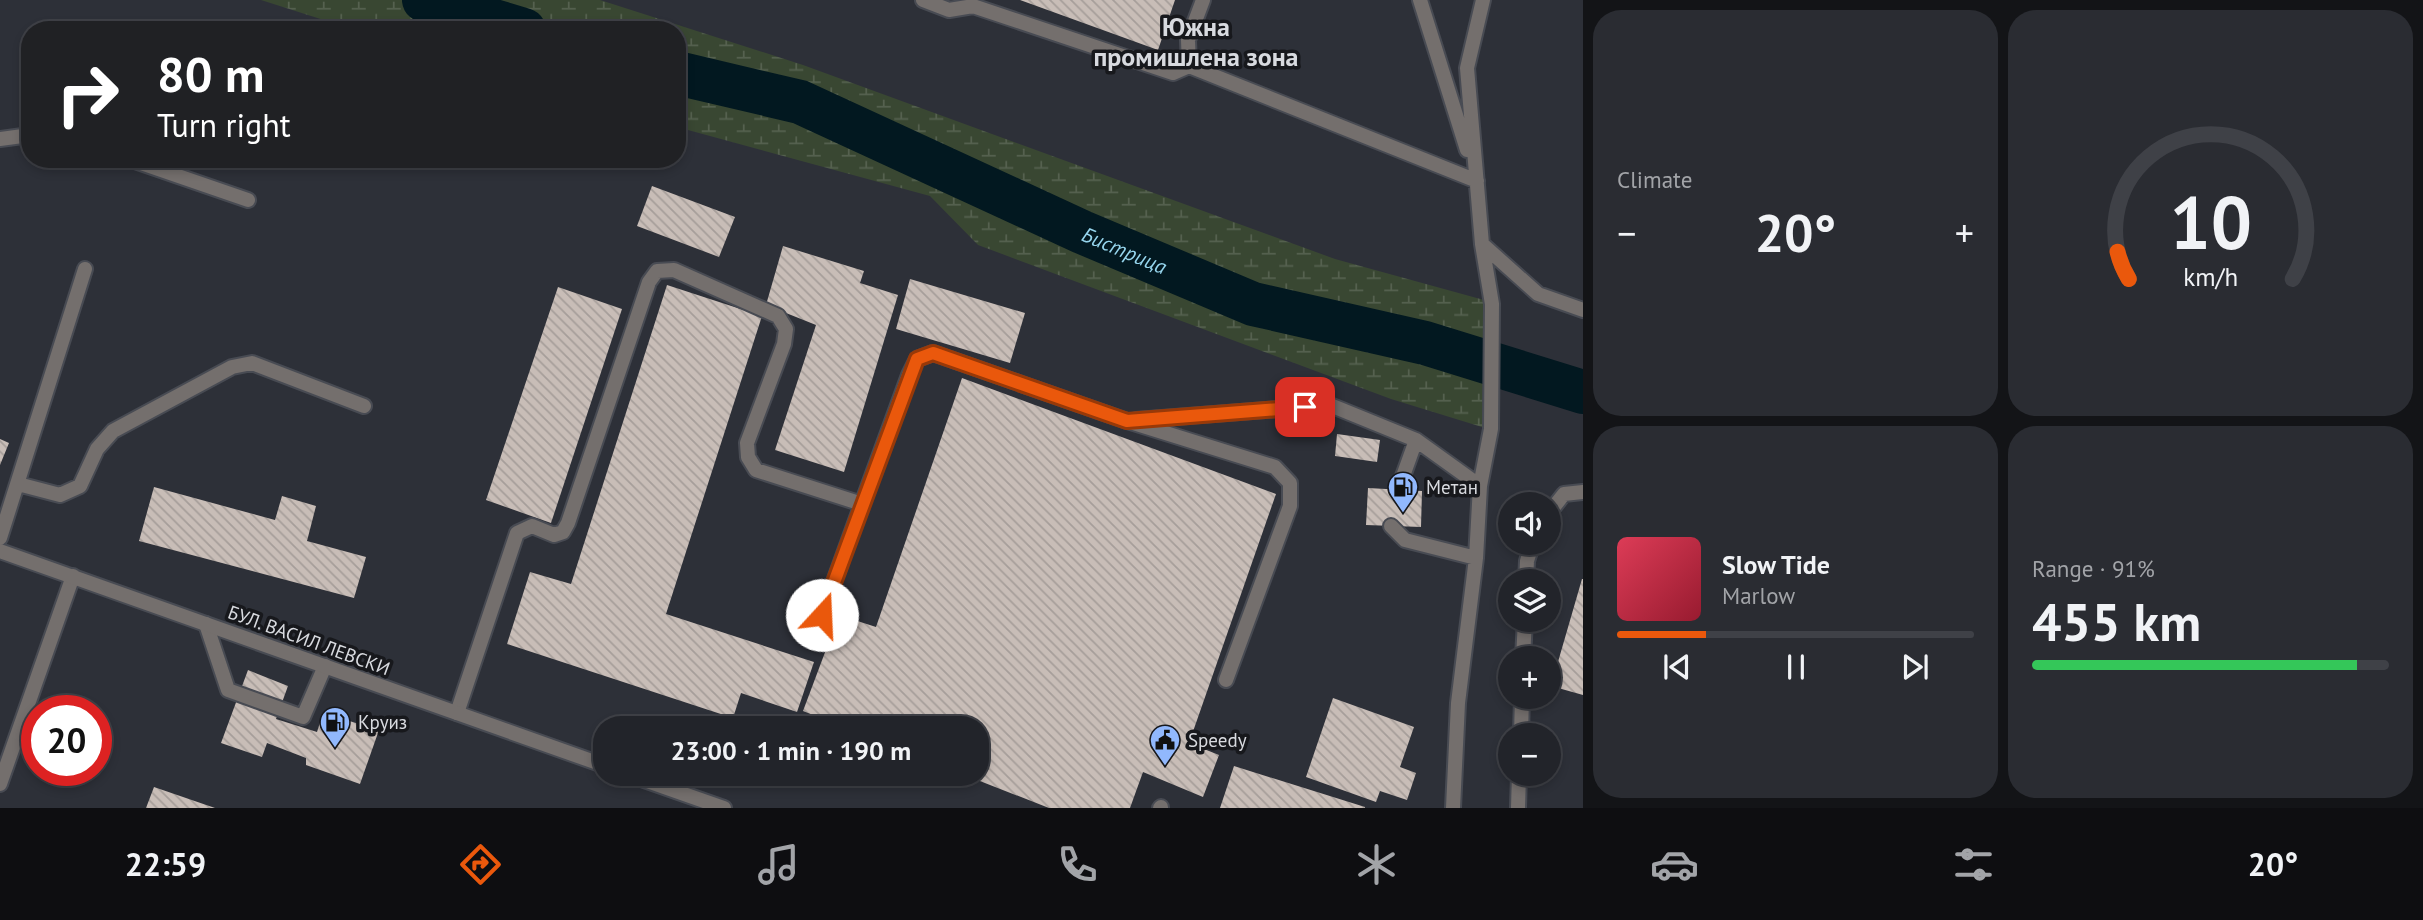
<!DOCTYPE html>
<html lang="en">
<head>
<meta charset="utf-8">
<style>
	:root { --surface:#22242a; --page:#2a2c32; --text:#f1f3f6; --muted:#a2a4a8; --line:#3f4147; --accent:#ea580c }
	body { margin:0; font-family:"PT Sans",sans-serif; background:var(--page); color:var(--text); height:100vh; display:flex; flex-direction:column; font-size:26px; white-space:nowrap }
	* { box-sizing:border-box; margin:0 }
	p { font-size:23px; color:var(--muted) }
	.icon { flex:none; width:38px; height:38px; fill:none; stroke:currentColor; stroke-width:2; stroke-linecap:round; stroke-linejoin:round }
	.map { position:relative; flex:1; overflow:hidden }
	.details { display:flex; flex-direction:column; gap:10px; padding:10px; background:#131417; width:840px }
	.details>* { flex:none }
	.banner { position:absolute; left:21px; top:21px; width:665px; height:147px; border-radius:28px; box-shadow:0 4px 10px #0003,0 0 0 2px var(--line); background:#202124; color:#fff; overflow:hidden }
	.buttons { position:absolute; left:1498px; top:492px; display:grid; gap:14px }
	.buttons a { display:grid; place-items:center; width:63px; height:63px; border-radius:50%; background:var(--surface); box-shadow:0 4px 10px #0003,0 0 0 2px var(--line); font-size:35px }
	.speed { position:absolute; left:21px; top:695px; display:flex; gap:14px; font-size:35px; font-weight:700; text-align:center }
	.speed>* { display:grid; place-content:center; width:91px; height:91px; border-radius:50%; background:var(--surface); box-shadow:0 4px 10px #0003,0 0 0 2px var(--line); line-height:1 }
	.speed .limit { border:10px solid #d22; background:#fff; color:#111 }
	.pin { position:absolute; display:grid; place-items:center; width:60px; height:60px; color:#fff; margin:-30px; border-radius:14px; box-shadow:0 4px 10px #0006 }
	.me { position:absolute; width:77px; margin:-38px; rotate:20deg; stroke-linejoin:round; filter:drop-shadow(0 0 5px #0008) }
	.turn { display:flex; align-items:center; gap:24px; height:147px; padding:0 21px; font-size:32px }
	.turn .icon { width:91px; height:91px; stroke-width:2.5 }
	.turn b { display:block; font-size:49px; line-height:60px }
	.big { font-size:52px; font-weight:800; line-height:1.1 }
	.details .widget { flex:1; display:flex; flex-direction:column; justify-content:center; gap:10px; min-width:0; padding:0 24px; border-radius:28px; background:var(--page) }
	.details .dial { align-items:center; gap:0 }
	.dial svg { height:182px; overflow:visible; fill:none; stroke:var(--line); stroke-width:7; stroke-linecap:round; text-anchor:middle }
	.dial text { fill:var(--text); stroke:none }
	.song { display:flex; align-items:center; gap:21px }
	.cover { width:84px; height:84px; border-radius:10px; background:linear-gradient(135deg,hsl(350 70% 55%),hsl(350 70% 35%)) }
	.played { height:7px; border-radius:4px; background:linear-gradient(90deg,var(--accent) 25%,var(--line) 25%) }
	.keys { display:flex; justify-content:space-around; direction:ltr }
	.heat { display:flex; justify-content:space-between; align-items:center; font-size:38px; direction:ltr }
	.charge { height:10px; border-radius:5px; background:linear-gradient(90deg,#34c759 91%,var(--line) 0) }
	.details .tiles { flex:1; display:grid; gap:10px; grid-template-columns:repeat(2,1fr) }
	.trip { position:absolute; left:593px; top:716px; width:396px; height:70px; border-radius:28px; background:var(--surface); box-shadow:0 4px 10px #0003,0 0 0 2px var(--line); font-weight:800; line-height:70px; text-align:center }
	.tabs { display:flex; height:112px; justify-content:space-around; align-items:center; background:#0e0e11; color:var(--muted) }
	.tabs .icon { width:49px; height:49px }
	.tabs .active { color:var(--accent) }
	.tabs b { font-size:32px; color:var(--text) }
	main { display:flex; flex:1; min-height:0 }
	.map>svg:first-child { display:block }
</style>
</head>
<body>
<main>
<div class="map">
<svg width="1583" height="808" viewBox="0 0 1583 808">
	<defs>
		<pattern id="wetland-marsh" width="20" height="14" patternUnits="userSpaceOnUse" patternTransform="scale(1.75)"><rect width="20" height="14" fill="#394732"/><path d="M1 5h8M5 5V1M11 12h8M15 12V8" fill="none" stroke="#55614f"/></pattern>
		<pattern id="building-back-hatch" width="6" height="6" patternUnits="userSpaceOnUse" patternTransform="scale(1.75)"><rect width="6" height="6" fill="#c8bdb7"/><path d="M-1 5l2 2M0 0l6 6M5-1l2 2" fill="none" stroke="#a69e9a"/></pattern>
	</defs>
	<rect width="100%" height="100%" fill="#2d3038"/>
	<!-- wetland -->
	<path fill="url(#wetland-marsh)" d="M261,0H600L803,65L1335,259L1484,300L1482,427L1391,399L978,245L930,196L677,127V30H355Z"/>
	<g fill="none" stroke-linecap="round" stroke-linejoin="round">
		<!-- river -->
		<g stroke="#021820" stroke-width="44">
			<path d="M424,0L524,30"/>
			<path id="s1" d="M677,73L800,102L1082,232L1253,304L1425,343L1583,392"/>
		</g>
	</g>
	<!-- building -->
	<path fill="url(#building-back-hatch)" d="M1020,0H1175L1158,50Z
		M652,186L735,217L719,257L637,226Z
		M783,246L864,271L860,283L898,295L844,472L775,450L816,325L766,305Z
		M910,279L1025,313L1010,363L896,329Z
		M667,285L762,316L666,614L814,662L797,712L741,693L733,718L507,644L530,572L571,584Z
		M558,287L622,309L551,523L486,500Z
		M962,378L1276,494L1189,743L1219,755L1203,797L1143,772L1130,808H1049L962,774H976V728H846L803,711L839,615L876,627Z
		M1337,434L1380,440L1377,462L1335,456Z
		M0,439L9,443L0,465Z
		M154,487L275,520L282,496L316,506L307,541L366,557L354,598L139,541Z
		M1368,488L1422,491L1421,527L1366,525Z
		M1582,579H1583V695L1551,686Z
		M248,670L288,686L276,719L317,732L323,713L379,730L360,784L306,765V758L267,743L262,757L221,743Z
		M1333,698L1414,727L1400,767L1416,773L1407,800L1380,791L1376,802L1306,777Z
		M1234,766L1365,807V808H1220Z
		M154,787L215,808H146Z"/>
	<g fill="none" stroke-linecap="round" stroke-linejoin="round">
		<!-- service casing -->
		<g stroke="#484b53" stroke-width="18">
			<path id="service" d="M923,0L949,10L973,6L1173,73L1189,66
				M1203,0L1188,40L1189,66L1477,181
				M1420,0L1467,150
				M0,139L30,135
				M129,159L248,200
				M1482,244L1538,294L1583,310
				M1136,420L1330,405L1416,440L1480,486
				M18,484L60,495L80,486L97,449L113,431L232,367L252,363L364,406
				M1398,490L1416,440
				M1549,513L1564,494L1583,492
				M1391,526L1405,540L1476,558
				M0,538L85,269
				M1526,581L1527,561L1533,542
				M822,615L862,504
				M206,624L228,690L303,717L325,666
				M1523,658L1525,620
				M457,713L517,533L532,526L554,535L563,532L568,523L649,282L657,271L674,270L778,316L786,329L784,344L747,443L748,457L756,470L862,504L909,375L917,359L933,353L1127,421L1275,467L1290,483V506L1226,680
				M1521,735L1522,696
				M0,784L73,576
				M1160,808L1161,807
				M1453,808L1458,703L1476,558L1480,486L1491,429L1492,304L1482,244L1467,68L1483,0
				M1518,808L1519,774"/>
		</g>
		<!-- tertiary casing -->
		<g stroke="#484b53" stroke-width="18">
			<path id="tertiary" d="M0,551L606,766
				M627,774L724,808"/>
		</g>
		<!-- service -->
		<use href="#service" stroke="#746f6d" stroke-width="14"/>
		<!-- tertiary -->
		<use href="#tertiary" stroke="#746f6d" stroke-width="14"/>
	</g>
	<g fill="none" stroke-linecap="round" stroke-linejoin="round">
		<!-- route casing -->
		<g stroke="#983908" stroke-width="18">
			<path id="route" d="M822,615L917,359L933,353L1127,421L1305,407"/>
		</g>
		<!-- route -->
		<use href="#route" stroke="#ea580c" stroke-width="12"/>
	</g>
	<!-- icons -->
	<defs>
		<g id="fuel-pin" transform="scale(1.575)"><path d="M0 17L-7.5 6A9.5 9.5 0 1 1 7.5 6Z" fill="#91b8fd" stroke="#17181c"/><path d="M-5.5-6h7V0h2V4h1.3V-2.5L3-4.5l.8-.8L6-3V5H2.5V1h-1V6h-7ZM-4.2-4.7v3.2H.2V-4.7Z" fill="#111"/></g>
		<g id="civic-pin" transform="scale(1.575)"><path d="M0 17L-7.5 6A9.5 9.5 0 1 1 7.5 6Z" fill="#91b8fd" stroke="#17181c"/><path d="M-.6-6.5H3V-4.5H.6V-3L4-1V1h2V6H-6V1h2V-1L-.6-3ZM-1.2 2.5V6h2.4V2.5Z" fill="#111"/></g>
	</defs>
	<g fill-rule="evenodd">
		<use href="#fuel-pin" x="1403" y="487"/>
		<use href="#fuel-pin" x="335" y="722"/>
		<use href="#civic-pin" x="1165" y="740"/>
	</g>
	<g text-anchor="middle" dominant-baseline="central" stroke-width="7" stroke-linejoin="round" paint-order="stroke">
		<!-- poi labels -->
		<g font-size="19" fill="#d8dadf" stroke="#17181c" text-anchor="start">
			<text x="1426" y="487">Метан</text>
			<text x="358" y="722">Круиз</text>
			<text x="1188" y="740">Speedy</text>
		</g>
		<!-- street labels -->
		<g font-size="19" fill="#d8dadf" stroke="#17181c">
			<text transform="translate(309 640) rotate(20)">БУЛ. ВАСИЛ ЛЕВСКИ</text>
		</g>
		<!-- water labels -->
		<g font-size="21" font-style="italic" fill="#96d5ed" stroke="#17181c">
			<text stroke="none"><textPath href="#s1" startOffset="483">Бистрица</textPath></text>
		</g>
		<!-- district labels -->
		<g font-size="26" font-weight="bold" fill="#d8dadf" stroke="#17181c">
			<text x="1196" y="26">Южна<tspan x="1196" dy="30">промишлена зона</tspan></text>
		</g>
	</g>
</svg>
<div class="buttons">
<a><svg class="icon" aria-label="sound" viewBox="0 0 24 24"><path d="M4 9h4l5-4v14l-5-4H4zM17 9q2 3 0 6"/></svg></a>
<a><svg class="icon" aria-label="layers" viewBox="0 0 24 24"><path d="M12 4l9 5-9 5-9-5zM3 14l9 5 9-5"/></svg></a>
<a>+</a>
<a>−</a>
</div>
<div class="speed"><div class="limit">20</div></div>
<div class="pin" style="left:1305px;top:407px;background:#d93025"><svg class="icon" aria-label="arrive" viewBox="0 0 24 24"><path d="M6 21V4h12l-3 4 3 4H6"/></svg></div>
<svg class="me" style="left:822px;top:615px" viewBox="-20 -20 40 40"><circle r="19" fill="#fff"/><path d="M0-13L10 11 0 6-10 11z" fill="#ea580c"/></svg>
<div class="trip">23:00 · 1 min · 190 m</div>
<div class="banner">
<div class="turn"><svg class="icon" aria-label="right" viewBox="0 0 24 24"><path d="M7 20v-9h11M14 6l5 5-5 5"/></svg><div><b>80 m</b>Turn right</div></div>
</div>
</div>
<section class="details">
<div class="tiles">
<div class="widget"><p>Climate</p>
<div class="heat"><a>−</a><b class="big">20°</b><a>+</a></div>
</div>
<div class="widget dial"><svg viewBox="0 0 100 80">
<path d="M14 69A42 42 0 1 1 86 69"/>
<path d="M14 69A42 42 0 0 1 9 57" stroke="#ea580c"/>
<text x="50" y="56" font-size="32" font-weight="700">10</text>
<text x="50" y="72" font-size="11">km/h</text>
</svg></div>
<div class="widget">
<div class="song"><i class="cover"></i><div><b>Slow Tide</b><p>Marlow</p></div></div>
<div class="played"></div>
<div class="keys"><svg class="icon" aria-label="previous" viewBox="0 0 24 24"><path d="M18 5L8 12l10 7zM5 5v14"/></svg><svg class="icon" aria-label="pause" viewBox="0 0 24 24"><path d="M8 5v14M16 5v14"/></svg><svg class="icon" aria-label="next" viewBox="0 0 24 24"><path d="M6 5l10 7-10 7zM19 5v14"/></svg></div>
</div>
<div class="widget"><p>Range · 91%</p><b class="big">455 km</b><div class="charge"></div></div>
</div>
</section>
</main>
<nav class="tabs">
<b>22:59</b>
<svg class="icon active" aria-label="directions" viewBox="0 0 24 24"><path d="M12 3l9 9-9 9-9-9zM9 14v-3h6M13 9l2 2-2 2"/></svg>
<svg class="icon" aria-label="music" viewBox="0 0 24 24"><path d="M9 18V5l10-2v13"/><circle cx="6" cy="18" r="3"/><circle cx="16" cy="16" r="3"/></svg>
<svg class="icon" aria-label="phone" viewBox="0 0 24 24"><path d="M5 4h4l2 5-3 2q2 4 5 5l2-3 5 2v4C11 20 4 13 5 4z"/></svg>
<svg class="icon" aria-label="climate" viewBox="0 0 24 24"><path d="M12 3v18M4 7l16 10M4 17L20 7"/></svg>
<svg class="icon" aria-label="car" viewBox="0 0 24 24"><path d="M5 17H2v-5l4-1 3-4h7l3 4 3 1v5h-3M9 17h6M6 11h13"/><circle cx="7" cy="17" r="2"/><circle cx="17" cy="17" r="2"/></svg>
<svg class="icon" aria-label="filters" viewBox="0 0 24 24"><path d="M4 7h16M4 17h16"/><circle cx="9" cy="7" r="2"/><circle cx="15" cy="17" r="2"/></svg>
<b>20°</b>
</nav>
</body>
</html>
